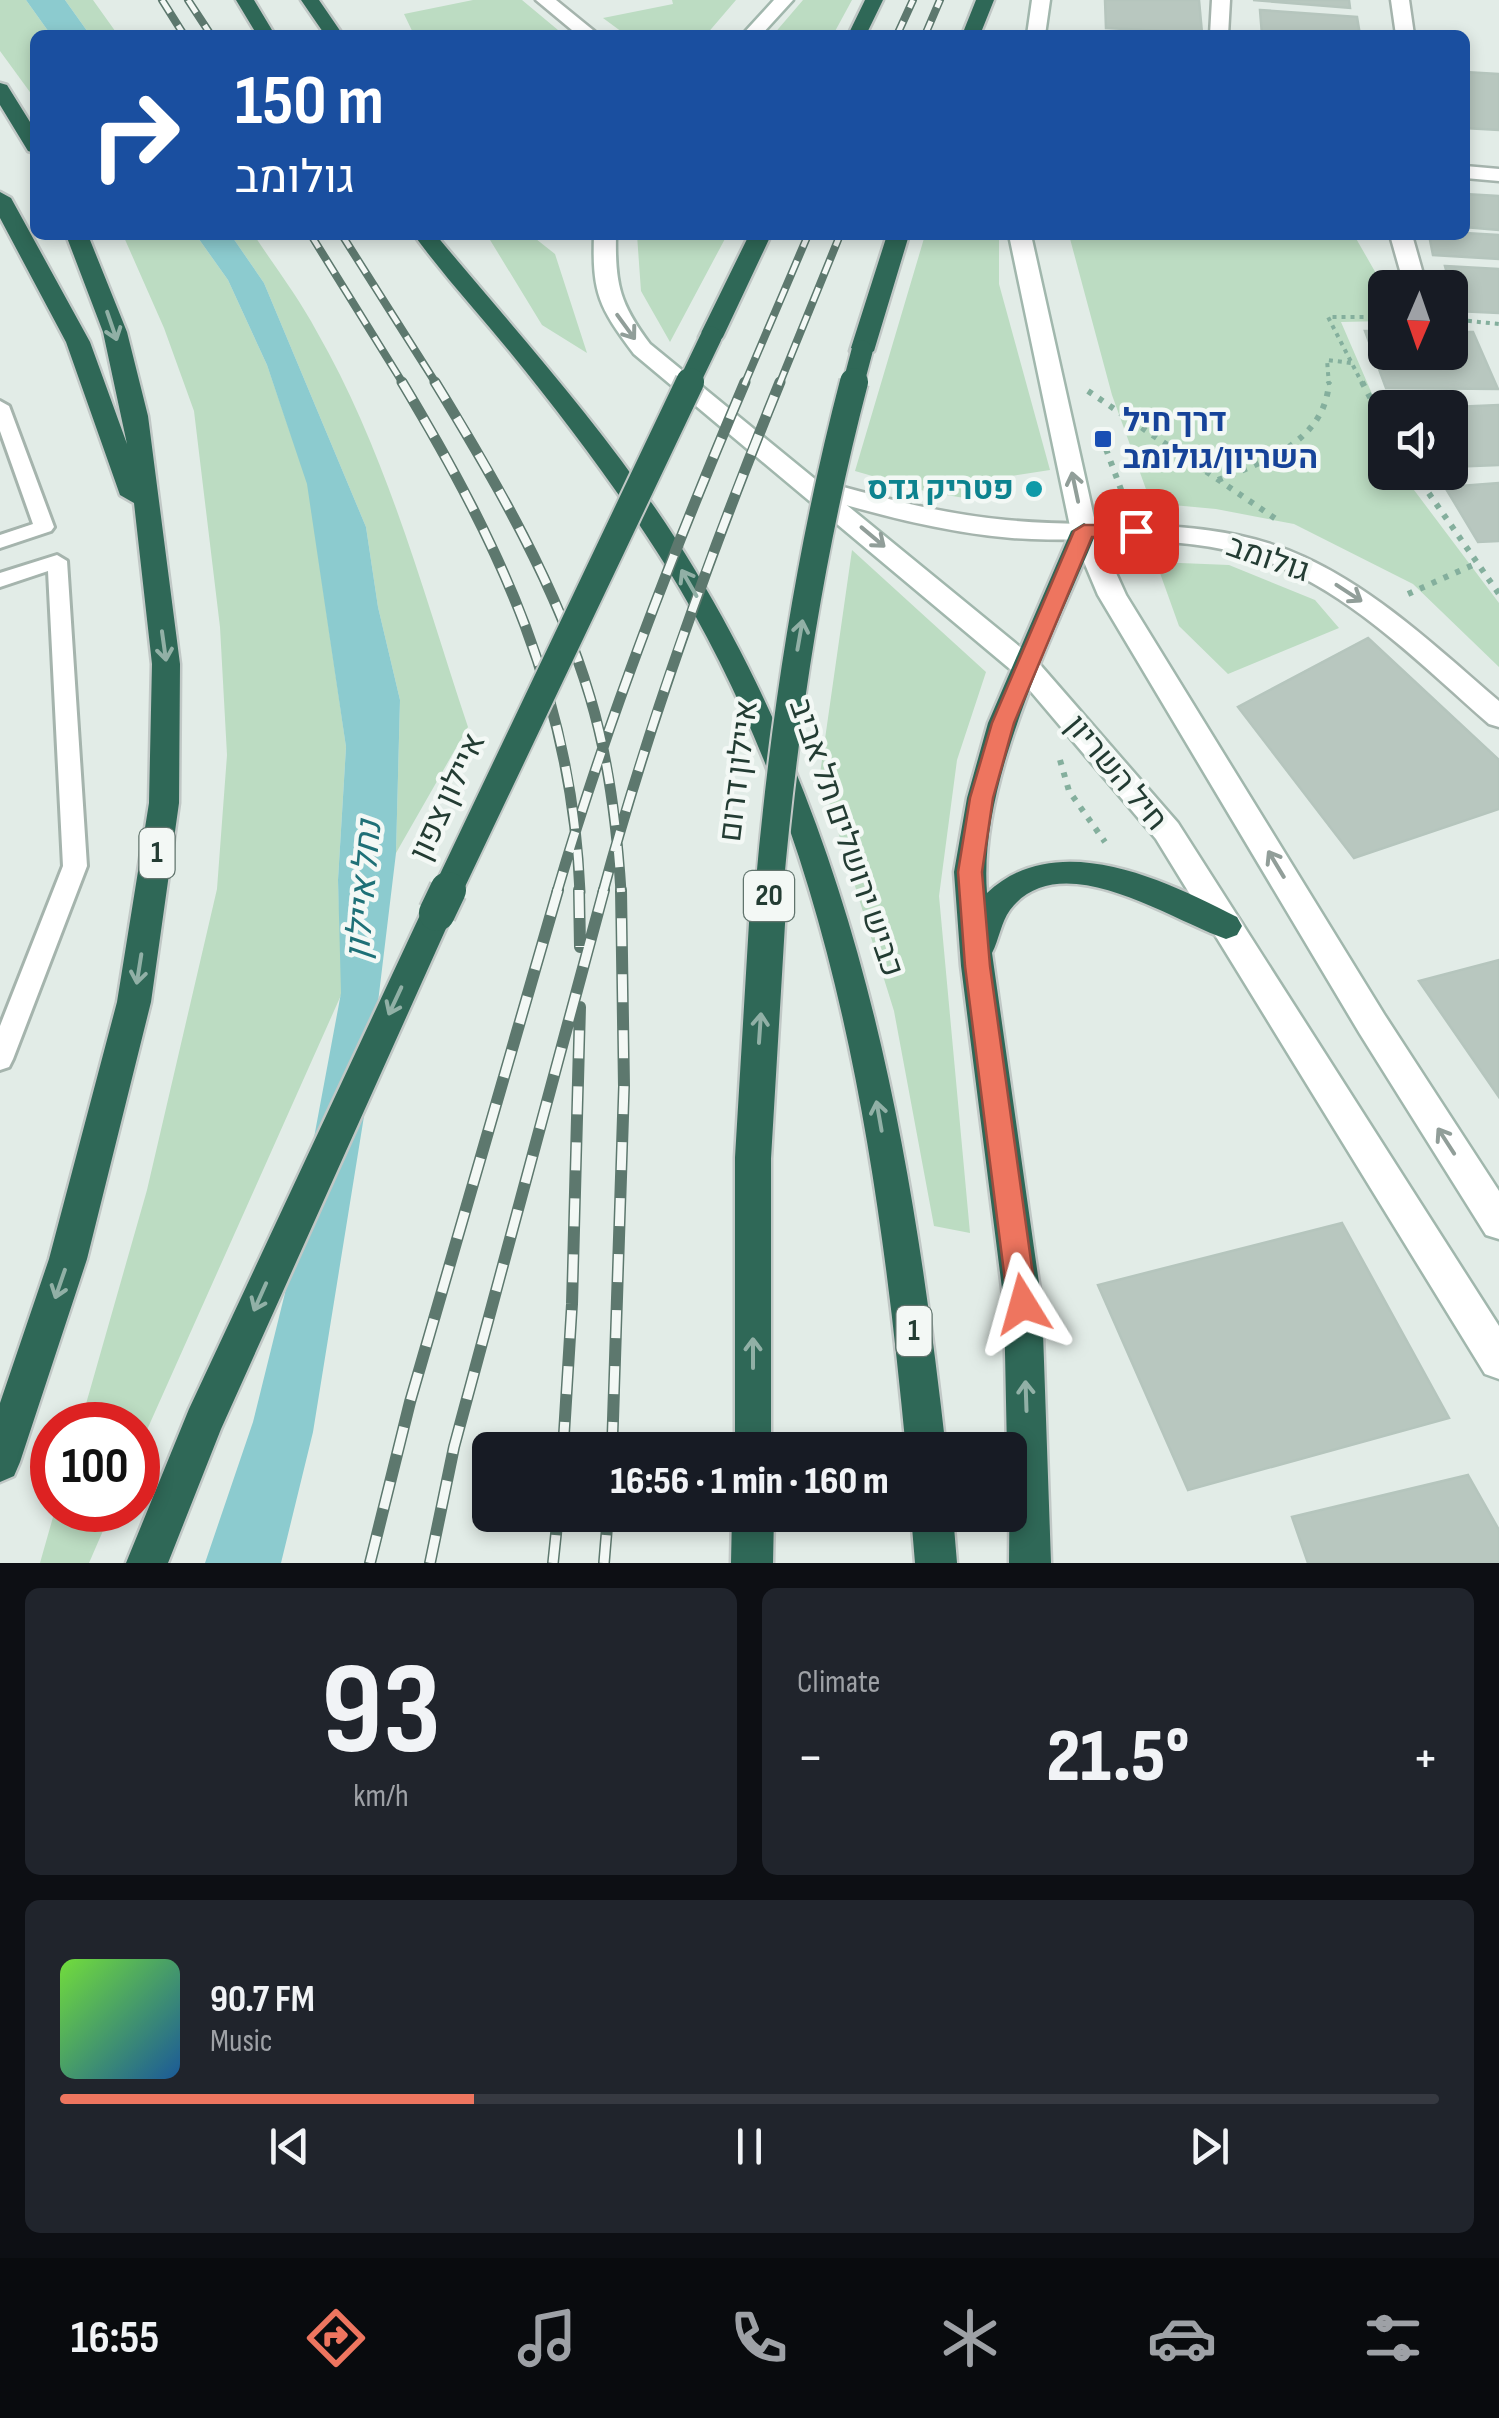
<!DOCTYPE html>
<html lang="en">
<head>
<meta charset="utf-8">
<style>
	:root { --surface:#171b24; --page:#20242c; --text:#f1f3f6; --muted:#9ea1a6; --line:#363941; --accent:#ee755f }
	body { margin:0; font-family:"Sofia Sans Condensed",Heebo,sans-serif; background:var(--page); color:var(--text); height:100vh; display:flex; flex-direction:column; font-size:38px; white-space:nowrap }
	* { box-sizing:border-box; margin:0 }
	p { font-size:32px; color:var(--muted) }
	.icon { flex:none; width:55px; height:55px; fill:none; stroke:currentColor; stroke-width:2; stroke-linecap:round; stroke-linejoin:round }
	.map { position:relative; height:1563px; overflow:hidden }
	.drawer { display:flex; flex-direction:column; gap:25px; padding:25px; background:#0d0f14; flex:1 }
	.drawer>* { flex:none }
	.guide { position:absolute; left:30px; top:30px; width:1440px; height:210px; border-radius:15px; box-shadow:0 5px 15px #0003; background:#1a4fa0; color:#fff; overflow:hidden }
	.needle { width:65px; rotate:182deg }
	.tools { position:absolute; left:1368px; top:270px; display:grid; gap:20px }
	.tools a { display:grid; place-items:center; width:100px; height:100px; border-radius:15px; background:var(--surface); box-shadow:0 5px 15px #0003; font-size:50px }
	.speed { position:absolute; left:30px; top:1402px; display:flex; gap:20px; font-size:50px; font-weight:700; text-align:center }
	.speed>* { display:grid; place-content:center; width:130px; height:130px; border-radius:50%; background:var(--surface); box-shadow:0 5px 15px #0003; line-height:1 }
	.speed .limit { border:15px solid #d22; background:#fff; color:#111 }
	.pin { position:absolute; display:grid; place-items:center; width:85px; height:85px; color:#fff; margin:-42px; border-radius:20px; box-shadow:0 5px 15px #0006 }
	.me { position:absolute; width:110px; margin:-55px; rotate:352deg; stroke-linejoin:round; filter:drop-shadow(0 0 8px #0008) }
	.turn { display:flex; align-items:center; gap:35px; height:210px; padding:0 40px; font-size:45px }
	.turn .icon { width:130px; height:130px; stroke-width:2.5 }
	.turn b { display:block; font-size:70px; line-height:85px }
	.big { font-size:75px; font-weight:800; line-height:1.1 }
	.drawer .tile { flex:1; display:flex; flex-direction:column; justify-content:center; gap:15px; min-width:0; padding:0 35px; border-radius:15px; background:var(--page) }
	.drawer .dial { align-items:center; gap:0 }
	.dial b { font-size:130px; line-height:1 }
	.song { display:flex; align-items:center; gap:30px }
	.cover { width:120px; height:120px; border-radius:15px; background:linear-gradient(135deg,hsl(100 70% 55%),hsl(210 70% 35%)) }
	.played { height:10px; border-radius:5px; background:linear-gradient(90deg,var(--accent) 30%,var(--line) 30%) }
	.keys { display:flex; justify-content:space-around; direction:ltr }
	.heat { display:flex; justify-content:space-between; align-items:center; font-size:55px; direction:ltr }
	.drawer .tiles { flex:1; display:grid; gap:25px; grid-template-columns:1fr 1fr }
	.tile:last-child { grid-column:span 2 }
	.trip { position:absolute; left:472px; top:1432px; width:555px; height:100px; border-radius:15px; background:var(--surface); box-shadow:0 5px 15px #0003; font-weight:800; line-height:100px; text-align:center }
	.dock { display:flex; height:160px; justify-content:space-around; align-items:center; background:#090b0e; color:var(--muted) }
	.dock .icon { width:70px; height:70px }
	.dock .active { color:var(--accent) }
	.dock b { font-size:45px; color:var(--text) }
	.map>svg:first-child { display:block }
</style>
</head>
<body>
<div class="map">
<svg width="1499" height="1563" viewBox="0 0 1499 1563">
	<rect width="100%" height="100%" fill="#e2ece7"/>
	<!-- green -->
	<path fill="#bcdcc2" d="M0,0H26L51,35H35V99L0,51Z
		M65,0H93L118,35H90Z
		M473,0H522L558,30L540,35H414L404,14Z
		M672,0H736L706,35H626L603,18L673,4Z
		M803,0H852L833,35H773Z
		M123,235H196L228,280L267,365L308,484L346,747L338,880L342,993L138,1450V1425H80L147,1190L217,889L227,755L220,627L194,411L164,328Z
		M231,235H254C275,267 299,298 317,332C387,454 424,595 468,727L396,853L400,700L378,607L366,527L264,283Z
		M487,235H531L555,254L587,353L542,325Z
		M637,235H727L670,342L641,291Z
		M925,235H999V284L1050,470L1011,476L989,502L928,492L855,471Z
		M1069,235H1354L1385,289V321L1341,322L1385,424V472L1406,473L1414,490L1499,603V667L1413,584L1294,524L1216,509L1151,503L1112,395Z
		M852,550L986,672L957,760L939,896L970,1233L934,1226L894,1011L820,774Z
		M1156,562L1229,565L1315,600L1339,628L1228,674L1179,626Z
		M55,1510H112L89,1563H40Z"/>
	<!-- water -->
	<path fill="#8ccbcf" d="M26,0H65L90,35H51Z
		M196,235H231L264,283L366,527L378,607L400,700L396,853L365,1110L313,1432L281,1563H205L253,1422L285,1293L341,993L338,880L346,747L307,484L267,365L228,280Z"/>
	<!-- building -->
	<path fill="#b8c7bf" stroke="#b5c5bd" stroke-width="2.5" d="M1105,0H1199L1202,33L1106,28Z
		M1349,0L1350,8L1253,0Z
		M1260,10L1357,17L1360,35H1262Z
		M1465,72L1499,74V130L1465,128Z
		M1465,194L1499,196V230L1465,227Z
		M1465,233L1499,235V259L1433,255L1429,235Z
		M1445,266L1499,269V313L1457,311Z
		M1365,331H1385V352H1450V332H1473L1498,389L1386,388Z
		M1499,405V465L1450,467V408H1430Z
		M1499,483V541L1478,542L1445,487Z
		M1368,638L1499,760V809L1354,858L1238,707Z
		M1499,960V1097L1419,981Z
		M1342,1223L1449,1418L1188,1490L1098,1285Z
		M1468,1475L1499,1530V1563H1308L1292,1517Z"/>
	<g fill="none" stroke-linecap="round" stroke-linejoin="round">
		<!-- service casing -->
		<g stroke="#a5b4ad" stroke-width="6">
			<path id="service" d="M0,401L9,406L54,527L51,531L0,548V535L33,524L0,431Z
				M57,555L67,561L87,866L13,1059L9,1067L0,1070V1026L63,866L48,571L0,587V573Z"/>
		</g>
		<!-- minor casing -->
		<g stroke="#a5b4ad" stroke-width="5">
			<path id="minor" d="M536,0H556L599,35H578Z
				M1212,0H1230L1228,35H1210Z
				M1391,0H1409L1414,35H1396Z
				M1465,166L1499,169V181L1465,178Z
				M1390,235H1412L1427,288H1405Z
				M813,479C877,496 939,514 1006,520C1106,530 1210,513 1304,557C1378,591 1438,649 1499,701V727L1489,724C1425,668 1361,603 1283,568C1199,530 1102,544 1012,538C941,532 872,513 804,493L800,487Z"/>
		</g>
		<!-- secondary casing -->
		<g stroke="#a1b7ad" stroke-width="5">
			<path id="secondary" d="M774,0H793L761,35H742Z
				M1032,0H1050L1045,35H1027Z
				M594,235H616C615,285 620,304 650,344L1036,660L1178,823L1499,1326V1379L1485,1374L1156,839L1016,674L634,354C599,307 592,294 594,235Z
				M1009,235H1031L1097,531L1126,595L1384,1014L1499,1191V1239L1486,1235L1360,1034L1098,595L1071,531Z"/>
		</g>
		<!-- motorway casing -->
		<g stroke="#c1c8c6" stroke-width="5">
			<path id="motorway" d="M236,0H254L275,35H257Z
				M301,0H319L343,35H325Z
				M865,0H883L866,35H848Z
				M976,0H994L980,35H962Z
				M0,83L7,85L35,130V153L28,151L0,105Z
				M0,192L11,198L90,342L127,444L103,332L66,235H88L127,332L148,416L180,664L179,803L151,1002L87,1259L20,1462L14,1476L0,1482V1403L49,1259L117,1002L149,803L152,664L134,503L120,495L66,342L0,218Z
				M414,235H436C526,343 623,449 695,570C859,842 911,1139 946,1450H906C877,1146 831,831 666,566C619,491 566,421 510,352C478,313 444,276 414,235Z
				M749,235H771L723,337L719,342H703L699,337Z
				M887,235H909L874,351L862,358L850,351Z
				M1084,523L1097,531C1054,635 978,780 987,893C1057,827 1165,880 1237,917L1242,926L1237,935L1226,939C1170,920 1060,844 1010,910C1001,922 999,940 992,953L1042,1304L1051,1563H1009L1010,1450H1007L1004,1304L961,966L954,872L967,798L988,723L1071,531Z
				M437,901L448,904L453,913L221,1429L168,1563H126L189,1409L421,913L426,904Z
				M732,1515H774L773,1563H731Z
				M911,1515H953L957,1563H915Z"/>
		</g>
		<!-- path-far1 -->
		<path stroke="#84af9d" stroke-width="4" stroke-dasharray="4 5" stroke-linecap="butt" d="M1450,319L1499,324
			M1329,385L1327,360L1351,363
			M1363,385L1328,317H1385"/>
		<!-- path -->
		<path stroke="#84af9d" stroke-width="6" stroke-dasharray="5 8" stroke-linecap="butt" d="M1362,382L1385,426
			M1088,391L1276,519
			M1106,449L1126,503
			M1414,472L1499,594
			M1218,480C1266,461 1325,441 1329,382
			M1408,594L1475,564
			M1060,760L1069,791L1105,842"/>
		<!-- service -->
		<use href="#service" fill="#fff" fill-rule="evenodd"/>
		<!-- minor -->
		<use href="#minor" fill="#fff" fill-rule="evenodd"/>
		<!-- secondary -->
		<use href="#secondary" fill="#fff" fill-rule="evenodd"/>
		<!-- motorway -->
		<use href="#motorway" fill="#2f6857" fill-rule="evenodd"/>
		<!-- rail-far2 casing -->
		<g stroke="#5d786e" stroke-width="8">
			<path id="rail-far2" d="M162,0L184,35
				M188,0L211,35
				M897,35L913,0
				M925,35L940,0
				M311,235L404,385
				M342,235L437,385
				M744,385L808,235
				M779,385L840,235"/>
		</g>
		<!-- rail-far1 casing -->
		<g stroke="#5d786e" stroke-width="11">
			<path id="rail-far1" d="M402,382C501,547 572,697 580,892
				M435,382C495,480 557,586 590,697C609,760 617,826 621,892
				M557,892C608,718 674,549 745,382
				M603,892C650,718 712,549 780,382"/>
		</g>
		<!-- rail casing -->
		<g stroke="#5d786e" stroke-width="12">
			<path id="rail" d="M579,890L580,947
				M563,1450L572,1304L580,1007
				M612,1450L624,1086L621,890
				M370,1563L410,1402L558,890
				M430,1563L454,1447L604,890
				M553,1563L558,1515
				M604,1563L608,1515"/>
		</g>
		<!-- rail-far2 -->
		<use href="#rail-far2" stroke="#f3f8f5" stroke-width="5" stroke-dasharray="15" stroke-linecap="butt"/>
		<!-- rail-far1 -->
		<use href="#rail-far1" stroke="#f3f8f5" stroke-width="8" stroke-dasharray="21" stroke-linecap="butt"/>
		<!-- rail -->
		<use href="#rail" stroke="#f3f8f5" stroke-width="9" stroke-dasharray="28" stroke-linecap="butt"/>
		<!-- motorway-bridge-far2 casing -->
		<g stroke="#c1c8c6" stroke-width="25" stroke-linecap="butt">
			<path id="motorway-bridge-far2" d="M688,385L711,337
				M853,385L862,351"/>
		</g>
		<!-- motorway-bridge-far1 casing -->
		<g stroke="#c1c8c6" stroke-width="32" stroke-linecap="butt">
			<path id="motorway-bridge-far1" d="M447,892L690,382
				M769,892C784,720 810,550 854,382"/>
		</g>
		<!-- motorway-bridge casing -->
		<g stroke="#c1c8c6" stroke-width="41" stroke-linecap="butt">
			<path id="motorway-bridge" d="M437,913L448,890
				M753,1450V1158L769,890"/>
		</g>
		<!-- motorway-bridge-far2 -->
		<use href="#motorway-bridge-far2" stroke="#2f6857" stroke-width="21"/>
		<!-- motorway-bridge-far1 -->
		<use href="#motorway-bridge-far1" stroke="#2f6857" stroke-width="28"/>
		<!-- motorway-bridge -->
		<use href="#motorway-bridge" stroke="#2f6857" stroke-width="36"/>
	</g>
	<!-- one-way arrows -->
	<defs><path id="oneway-shaft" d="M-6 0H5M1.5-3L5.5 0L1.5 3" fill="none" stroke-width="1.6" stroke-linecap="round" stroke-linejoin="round" transform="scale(2.5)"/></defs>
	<g stroke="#91b0a6">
		<use href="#oneway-shaft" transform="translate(112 326) rotate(71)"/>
		<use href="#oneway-shaft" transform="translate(689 583) rotate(-120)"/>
		<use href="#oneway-shaft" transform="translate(800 635) rotate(-80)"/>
		<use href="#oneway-shaft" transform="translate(164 646) rotate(82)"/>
		<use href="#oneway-shaft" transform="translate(139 969) rotate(99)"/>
		<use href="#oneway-shaft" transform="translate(395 1001) rotate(115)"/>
		<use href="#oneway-shaft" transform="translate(760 1028) rotate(-86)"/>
		<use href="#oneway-shaft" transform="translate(879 1116) rotate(-100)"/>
		<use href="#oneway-shaft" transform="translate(60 1284) rotate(109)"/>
		<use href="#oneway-shaft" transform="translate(260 1297) rotate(114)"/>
		<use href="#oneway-shaft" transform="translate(753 1353) rotate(-90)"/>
		<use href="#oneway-shaft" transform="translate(1026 1396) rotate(-92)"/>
	</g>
	<g stroke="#919e99">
		<use href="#oneway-shaft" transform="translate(626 327) rotate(54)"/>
		<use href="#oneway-shaft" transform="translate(1075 487) rotate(-102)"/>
		<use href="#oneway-shaft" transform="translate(873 537) rotate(40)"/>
		<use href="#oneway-shaft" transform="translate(1349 593) rotate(33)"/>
		<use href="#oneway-shaft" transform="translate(1276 864) rotate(-121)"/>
		<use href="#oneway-shaft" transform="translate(1446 1141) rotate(-123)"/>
	</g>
	<!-- route -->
	<path fill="#ee755f" stroke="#9b4c3e" stroke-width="2.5" d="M1084,525H1136L1146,531L1136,537H1092L1014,723L993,798L982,872L990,966L1037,1304L1033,1313L1023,1317L1013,1313L1008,1304L965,966L958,872L970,798L992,723L1074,531Z"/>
	<!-- markers -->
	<rect fill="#1a4fb4" stroke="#f3f8f5" stroke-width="4" x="1093" y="429" width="20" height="20" rx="5"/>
	<circle fill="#0f9aa8" stroke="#f3f8f5" stroke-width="4" cx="1034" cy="489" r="10"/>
	<g text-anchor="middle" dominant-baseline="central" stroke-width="9" stroke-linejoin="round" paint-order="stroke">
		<!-- shield labels -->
		<g fill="#f3f8f5" stroke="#61746d" stroke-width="2.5">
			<rect x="139.5" y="828" width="35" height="50" rx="8"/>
			<rect x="744" y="871" width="50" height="50" rx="8"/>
			<rect x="896.5" y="1306" width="35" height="50" rx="8"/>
		</g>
		<g font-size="30" font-weight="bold" fill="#233c33">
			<text x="157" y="853">1</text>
			<text x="769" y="896">20</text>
			<text x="914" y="1331">1</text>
		</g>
		<!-- transit labels -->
		<g font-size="32" font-weight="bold" fill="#164399" stroke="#f3f8f5" text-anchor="start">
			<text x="1123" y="421">דרך חיל<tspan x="1123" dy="37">השריון/גולומב</tspan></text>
		</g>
		<!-- culture labels -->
		<g font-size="32" font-weight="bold" fill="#0d838f" stroke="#f3f8f5" text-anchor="end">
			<text x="1014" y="489">פטריק גדס</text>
		</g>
		<!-- street labels -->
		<g font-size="32" fill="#233c33" stroke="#f3f8f5">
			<text transform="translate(1268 559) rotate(19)">גולומב</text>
			<text transform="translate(739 771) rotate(-83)">איילון דרום</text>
			<text transform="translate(1116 773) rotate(50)">חיל השריון</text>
			<text transform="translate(448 797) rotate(-65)">איילון צפון</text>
			<text transform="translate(846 838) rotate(71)">כביש ירושלים תל אביב</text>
		</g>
		<!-- water labels -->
		<g font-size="35" font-style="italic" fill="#1e7077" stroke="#f3f8f5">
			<text transform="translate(364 890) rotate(-85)">נחל איילון</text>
		</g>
	</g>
</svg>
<div class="tools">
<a><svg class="needle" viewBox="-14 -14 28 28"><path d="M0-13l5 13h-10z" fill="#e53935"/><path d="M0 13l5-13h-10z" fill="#9ea1a6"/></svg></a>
<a><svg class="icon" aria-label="sound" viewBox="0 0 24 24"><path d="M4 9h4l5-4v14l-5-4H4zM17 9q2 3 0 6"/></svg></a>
</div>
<div class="speed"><div class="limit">100</div></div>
<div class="pin" style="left:1136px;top:531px;background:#d93025"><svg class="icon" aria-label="arrive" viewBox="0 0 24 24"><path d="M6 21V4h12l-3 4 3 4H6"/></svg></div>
<svg class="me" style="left:1023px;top:1304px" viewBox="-20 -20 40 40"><path d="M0-17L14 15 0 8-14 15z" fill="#ee755f" stroke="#fff" stroke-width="4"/></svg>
<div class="trip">16:56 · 1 min · 160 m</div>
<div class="guide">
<div class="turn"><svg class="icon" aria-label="right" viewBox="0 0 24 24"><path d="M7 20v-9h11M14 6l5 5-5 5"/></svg><div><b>150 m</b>גולומב</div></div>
</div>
</div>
<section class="drawer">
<div class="tiles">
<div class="tile dial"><b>93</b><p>km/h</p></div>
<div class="tile"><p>Climate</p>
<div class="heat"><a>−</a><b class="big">21.5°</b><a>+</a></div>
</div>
<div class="tile">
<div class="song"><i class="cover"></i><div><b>90.7 FM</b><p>Music</p></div></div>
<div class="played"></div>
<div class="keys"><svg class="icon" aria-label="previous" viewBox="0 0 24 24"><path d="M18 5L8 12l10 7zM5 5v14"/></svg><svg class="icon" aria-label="pause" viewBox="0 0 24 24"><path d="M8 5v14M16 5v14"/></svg><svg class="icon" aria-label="next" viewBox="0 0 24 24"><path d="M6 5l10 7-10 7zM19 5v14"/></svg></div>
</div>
</div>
</section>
<nav class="dock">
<b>16:55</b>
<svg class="icon active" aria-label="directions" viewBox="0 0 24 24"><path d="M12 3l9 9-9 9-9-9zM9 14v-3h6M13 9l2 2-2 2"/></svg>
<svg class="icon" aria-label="music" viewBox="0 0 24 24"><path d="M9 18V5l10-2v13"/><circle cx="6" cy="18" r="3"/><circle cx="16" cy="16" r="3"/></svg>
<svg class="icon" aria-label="phone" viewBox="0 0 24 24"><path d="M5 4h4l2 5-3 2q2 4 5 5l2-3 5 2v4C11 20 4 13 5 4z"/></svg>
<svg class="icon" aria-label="climate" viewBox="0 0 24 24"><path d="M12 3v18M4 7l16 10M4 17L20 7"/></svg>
<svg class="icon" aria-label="car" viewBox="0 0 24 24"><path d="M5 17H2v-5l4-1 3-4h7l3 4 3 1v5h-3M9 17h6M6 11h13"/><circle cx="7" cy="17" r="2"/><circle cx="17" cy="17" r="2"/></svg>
<svg class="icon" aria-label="filters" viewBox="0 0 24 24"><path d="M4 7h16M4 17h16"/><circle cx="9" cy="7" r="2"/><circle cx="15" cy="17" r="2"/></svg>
</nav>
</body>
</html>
